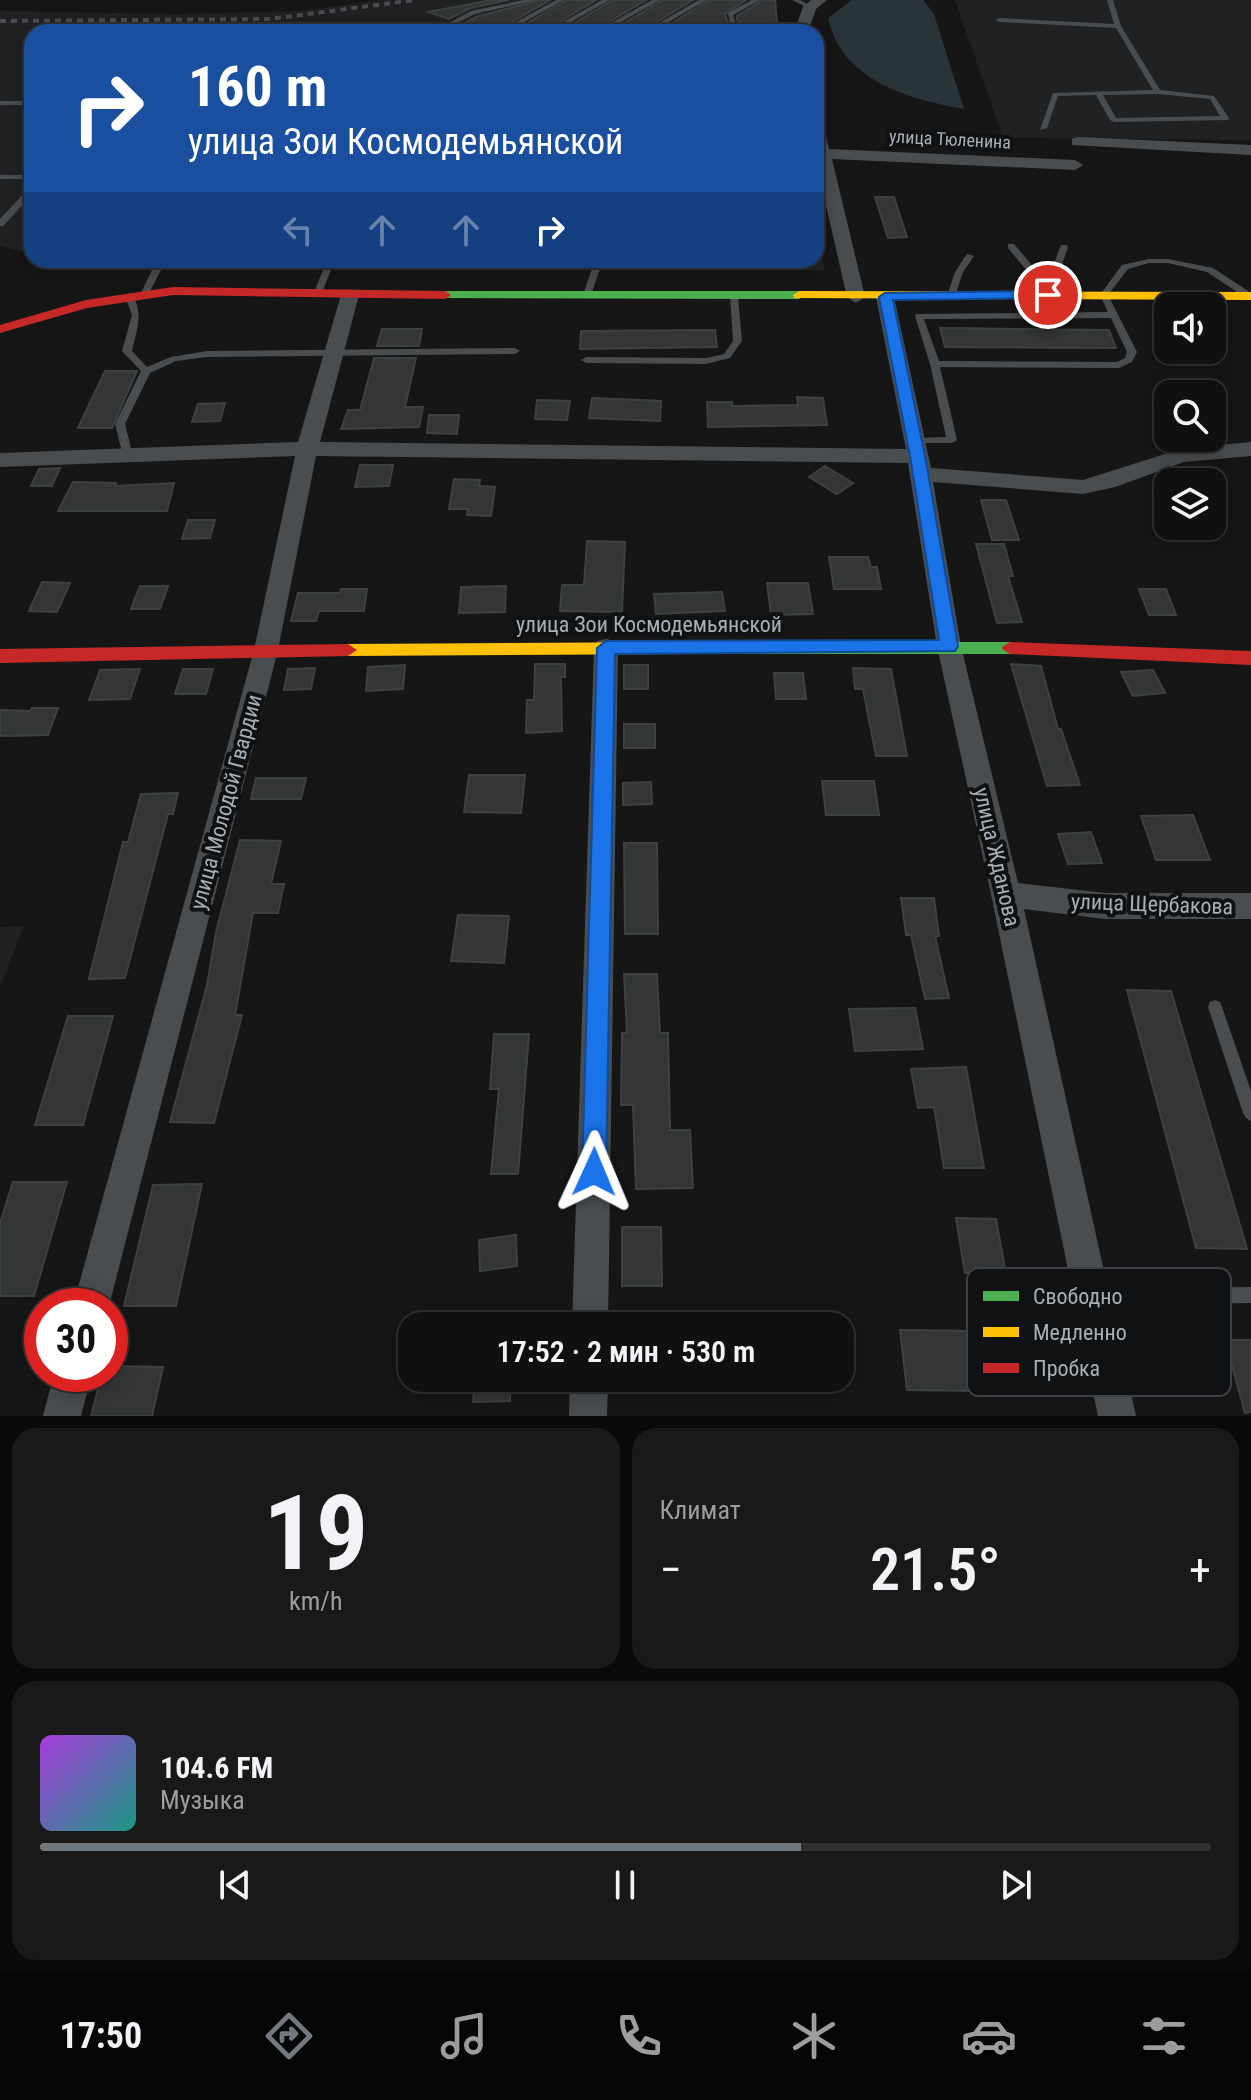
<!DOCTYPE html>
<html lang="ru">
<head>
<meta charset="utf-8">
<style>
	:root { --surface:#101010; --page:#191919; --text:#f1f3f6; --muted:#9c9d9f; --line:#303030; --accent:#74797f }
	body { margin:0; font-family:"Roboto Condensed",sans-serif; background:var(--page); color:var(--text); height:100vh; display:flex; flex-direction:column; font-size:30px; white-space:nowrap }
	* { box-sizing:border-box; margin:0 }
	p { font-size:26px; color:var(--muted) }
	.icon { flex:none; width:44px; height:44px; fill:none; stroke:currentColor; stroke-width:2; stroke-linecap:round; stroke-linejoin:round }
	.map { position:relative; height:1416px; overflow:hidden }
	.drawer { display:flex; flex-direction:column; gap:12px; padding:12px; background:#090909; flex:1 }
	.drawer>* { flex:none }
	.hud { position:absolute; left:24px; top:24px; width:800px; height:244px; border-radius:24px; box-shadow:0 4px 20px #0003,0 0 0 2px var(--line); background:#1a4fa0; color:#fff; overflow:hidden }
	.controls { position:absolute; left:1154px; top:292px; display:grid; gap:16px }
	.controls a { display:grid; place-items:center; width:72px; height:72px; border-radius:16px; background:var(--surface); box-shadow:0 4px 20px #0003,0 0 0 2px var(--line); font-size:40px }
	.speed { position:absolute; left:24px; top:1288px; display:flex; gap:16px; font-size:40px; font-weight:700; text-align:center }
	.speed>* { display:grid; place-content:center; width:104px; height:104px; border-radius:50%; background:var(--surface); box-shadow:0 4px 20px #0003,0 0 0 2px var(--line); line-height:1 }
	.speed .limit { border:12px solid #d22; background:#fff; color:#111 }
	.pin { position:absolute; display:grid; place-items:center; width:68px; height:68px; color:#fff; margin:-34px; border:4px solid #fff; border-radius:50%; box-shadow:0 2px 8px #0007 }
	.me { position:absolute; width:88px; margin:-44px; rotate:1deg; stroke-linejoin:round; filter:drop-shadow(0 0 6px #0008) }
	.turn { display:flex; align-items:center; gap:28px; height:168px; padding:0 32px; font-size:36px }
	.turn .icon { width:104px; height:104px; stroke-width:2.5 }
	.turn b { display:block; font-size:56px; line-height:68px }
	.lanes { display:flex; align-items:center; height:76px; padding:0 32px; background:#0003; justify-content:center; gap:40px; direction:ltr }
	.lanes .off { opacity:.35 }
	.big { font-size:60px; font-weight:600; line-height:1.1 }
	.drawer .tile { flex:1; display:flex; flex-direction:column; justify-content:center; gap:12px; min-width:0; padding:0 28px; border-radius:24px; background:var(--page) }
	.drawer .dial { align-items:center; gap:0 }
	.dial b { font-size:104px; line-height:1 }
	.song { display:flex; align-items:center; gap:24px }
	.cover { width:96px; height:96px; border-radius:12px; background:linear-gradient(135deg,hsl(280 70% 55%),hsl(170 70% 35%)) }
	.played { height:8px; border-radius:4px; background:linear-gradient(90deg,var(--accent) 65%,var(--line) 65%) }
	.keys { display:flex; justify-content:space-around; direction:ltr }
	.heat { display:flex; justify-content:space-between; align-items:center; font-size:44px; direction:ltr }
	.drawer .tiles { flex:1; display:grid; gap:12px; grid-template-columns:1fr 1fr }
	.tile:last-child { grid-column:span 2 }
	.trip { position:absolute; left:398px; top:1312px; width:456px; height:80px; border-radius:24px; background:var(--surface); box-shadow:0 4px 20px #0003,0 0 0 2px var(--line); font-weight:600; line-height:80px; text-align:center }
	.tabs { display:flex; height:128px; justify-content:space-around; align-items:center; background:#060606; color:var(--muted) }
	.tabs .icon { width:56px; height:56px }
	.tabs .on { color:var(--accent) }
	.tabs b { font-size:36px; color:var(--text) }
	.map>svg:first-child { display:block }
</style>
</head>
<body>
<div class="map">
<svg width="1251" height="1416" viewBox="0 0 1251 1416">
	<rect width="100%" height="100%" fill="#161616"/>
	<!-- built -->
	<path fill="#202123" d="M380,0H773L778,32H32V254L0,246V11L174,14L298,11Z
		M955,0H1251V140L1003,138Z
		M816,227L825,271L263,262L816,260Z
		M24,926L0,987V927Z"/>
	<!-- water -->
	<path fill="#293439" d="M852,0H923L934,14L964,109C908,99 842,81 828,18Z"/>
	<!-- building -->
	<path fill="#333536" stroke="#3e4142" stroke-width="2" d="M492,0H509L470,8L449,19L428,12Z
		M539,0H550L495,32L463,24L476,17Z
		M567,0H596L542,32H512Z
		M613,0H646L592,32H559Z
		M663,0H693L640,32H609Z
		M710,0H746L725,14L729,27L742,32H657Z
		M763,0H775L777,23L749,22L750,25L737,20V16Z
		M875,197H894L907,237L888,238Z
		M940,328L1109,330L1116,348L945,347Z
		M382,329H422L419,346H377Z
		M715,330L717,347L580,349L581,331Z
		M374,358H416L405,407H423L419,427L341,429L348,410H360Z
		M105,371H137L112,428H78Z
		M797,397L823,398L827,425L708,427L707,402H732V406L798,405Z
		M592,398L661,401L660,421L589,418Z
		M537,400L570,401L567,420L535,419Z
		M225,403L220,421L192,422L198,404Z
		M429,415H459L457,434L427,433Z
		M360,465H393L389,486L355,487Z
		M825,466L853,483L837,494L809,477Z
		M60,468L52,486H31L39,469Z
		M454,479L480,480L479,486L495,487L491,516L467,515L468,509H449Z
		M73,482L116,483L115,486L174,483L167,511H58Z
		M981,500H1006L1019,540H992Z
		M188,520H215L210,538L182,539Z
		M587,541L625,542L622,612L560,611L562,585H584Z
		M976,544H1004L1013,576H1008L1022,622L997,623Z
		M829,557H868L871,567H877L881,589H834Z
		M42,582L70,583L57,612L29,611Z
		M767,583H808L813,614L771,615Z
		M140,586H168L160,609H131Z
		M506,586L505,612L459,613L461,587Z
		M341,589H367L364,611H319L316,621H291L298,593H340Z
		M1139,589H1166L1176,615H1149Z
		M722,592L725,611L656,614L654,594Z
		M535,664H565V677H561L562,731L526,733L527,700H534Z
		M1011,664L1041,666L1058,729H1061L1080,785L1047,786Z
		M405,665L403,689L366,691L368,667Z
		M624,665H648V689H624Z
		M315,668L311,689L284,690L288,669Z
		M853,668L891,669L907,756H876L863,689H855Z
		M140,669L130,699L89,700L100,670Z
		M183,669H213L206,694H175Z
		M1153,670L1165,693L1133,696L1121,672Z
		M774,673H803L806,699H776Z
		M32,708H58L48,735L0,736V710L30,711Z
		M624,724H655V748H624Z
		M469,775H525L521,813L464,812Z
		M256,778H306L301,799H251Z
		M822,781H874L879,815H826Z
		M651,782L652,804L623,805V783Z
		M178,793L173,814H168L125,978L89,979L123,842H128L141,794Z
		M1193,815L1210,860H1156L1141,816Z
		M1091,832L1102,863L1068,864L1058,834Z
		M240,840L281,841L271,884H284L278,913H253L235,1015H242L214,1123L170,1122L207,985L216,932Z
		M624,843H657L658,934H625Z
		M901,898H934L939,936H935L949,998L925,999L911,935H906Z
		M458,915L509,916L504,963L451,961Z
		M624,974H657L660,1033H668L670,1130H690L693,1188L636,1189L633,1105H621L622,1033H627Z
		M1127,990L1171,991L1247,1249L1196,1248Z
		M915,1008L923,1049L855,1051L849,1009Z
		M68,1016H113L83,1125H35Z
		M494,1034H529L518,1174H491L499,1089H490Z
		M966,1067L984,1168H944L934,1107L918,1108L911,1069Z
		M13,1182H67L34,1296H0V1223Z
		M202,1184L176,1306H124L153,1185Z
		M956,1218L996,1219L1006,1274L965,1273Z
		M622,1227H661L662,1286H622Z
		M516,1235L517,1266L480,1271L479,1240Z
		M900,1330L973,1331L982,1391L907,1390Z
		M1225,1340H1251V1412L1245,1413Z
		M110,1366L163,1367L152,1416H91L102,1374H110Z
		M475,1378H511L510,1401L473,1402Z"/>
	<g fill="none" stroke-linecap="round" stroke-linejoin="round">
		<!-- lane -->
		<path fill="#4a4d4f" fill-rule="evenodd" d="M524,0H536L475,14L453,25L471,32H462L445,25L471,11Z
			M556,0H564L506,32H498Z
			M602,0H610L553,32H545Z
			M652,0H660L603,32H595Z
			M699,0H707L651,32H643Z
			M752,0H760L733,15L735,22L759,32H750L730,24L728,13Z
			M792,0H800L813,7L808,8Z
			M1107,0H1113L1121,26L1160,90L1214,96L1229,118L1228,120L1114,122L1110,120L1096,95L1058,96L1047,128L1040,130L1053,93L1153,90L1116,28L999,22L996,20L999,18L1114,24ZM1158,94L1210,99L1220,116L1116,118L1103,95Z
			M0,101H32V105H0Z
			M0,175H32V179H0Z
			M29,188H32V195L3,226H0V219Z
			M1008,244H1014L1042,277L1052,269L1061,245H1067L1068,247L1060,270L1046,283L1052,295L1051,297H1045L1037,283L1008,248Z
			M967,254L974,256L963,272L955,296L948,298L947,296L955,272Z
			M1149,259H1168L1213,268L1251,293V298H1246L1207,272L1168,263H1149L1128,269L1108,295L1137,352L1132,362L1119,368L940,367L957,440L952,443H911L909,441L914,438L946,437L930,364L915,316L916,314L1108,312L1100,295L1122,265ZM1111,318L1127,352L1125,358L1117,362L939,361L924,319Z
			M131,260H142L156,266L162,260H171L161,270L149,293L145,296L141,293L152,270Z
			M327,260H335L321,295L314,297L313,295Z
			M595,260H603L591,295L584,297L583,295Z
			M129,293C146,308 136,331 132,351L147,367L171,357L207,351L515,348L520,351L515,354L207,357L176,361L150,373L125,424L133,456L128,459L123,456L115,424L141,371L122,351L132,315L125,296Z
			M734,294L738,297L742,341L730,358L706,364L586,363L581,360L586,357L706,358L724,354L733,341L730,297Z
			M1215,1000L1220,1002L1222,1007L1251,1091V1121L1246,1118L1243,1113L1208,1007L1210,1002Z
			M1251,1287V1303L1097,1305L1091,1303L1089,1297L1091,1291L1097,1289Z"/>
		<!-- street -->
		<path fill="#4a4d4f" fill-rule="evenodd" d="M811,0H827L816,9L808,32H794L803,7Z
			M816,123L824,128L829,149L1075,160L1083,165L1075,170L832,159L865,297L856,303L847,297L816,162Z
			M1078,137L1251,145V155L1072,145V139Z
			M350,289L359,295L320,442L906,449L876,297L885,291L894,297L931,468L1083,480L1184,448L1251,442V456L1184,462L1115,487L1083,494L933,482L961,646L1018,883L1105,893H1251V919H1105L1024,909L1136,1416H1098L991,894L937,646L908,463L316,456L278,650L109,1306H73L254,650L295,456L0,467V453L298,442L341,295Z
			M606,639L615,641L618,648L608,1326H572L594,648L597,641Z
			M54,1374H92L81,1416H43Z
			M570,1378H608L607,1416H569Z"/>
		<!-- fast -->
		<path fill="#4caf50" fill-rule="evenodd" d="M445,291H799L805,295L799,299L440,298L439,295Z
			M685,642H1010L1019,648L1010,654H685L676,648Z"/>
		<!-- slow -->
		<path fill="#ffc107" fill-rule="evenodd" d="M799,291L1251,292V300L794,298L793,295Z
			M685,642L694,648L685,654L348,656L339,650L348,644Z"/>
		<!-- jam -->
		<path fill="#c62828" fill-rule="evenodd" d="M173,287L445,291L451,295L445,299L173,295L87,308L0,333V325L86,300Z
			M1010,642L1251,651V665L1010,654L1001,648Z
			M348,644L357,650L348,656L0,663V649Z"/>
		<!-- rail -->
		<path stroke="#4a4c4f" stroke-width="4" stroke-dasharray="6 5" stroke-linecap="butt" d="M0,21L270,19L415,0"/>
	</g>
	<!-- route -->
	<path fill="#1a73e8" stroke="#114b97" stroke-width="2" d="M1048,291L1054,295L1052,298L893,300L925,456L958,646L955,651L615,654L606,1172L602,1180L594,1184L585,1180L582,1172L597,648L606,641L939,640L910,456L879,297L885,293Z"/>
	<g text-anchor="middle" dominant-baseline="central" stroke-width="8" stroke-linejoin="round" paint-order="stroke">
		<!-- far-street labels -->
		<g font-size="18" fill="#a7afb8" stroke="#101112">
			<text transform="translate(950 139) rotate(3)">улица Тюленина</text>
		</g>
		<!-- street labels -->
		<g font-size="22" fill="#a7afb8" stroke="#101112">
			<text x="649" y="624">улица Зои Космодемьянской</text>
			<text transform="translate(226 802) rotate(-75)">улица Молодой Гвардии</text>
			<text transform="translate(997 857) rotate(77)">улица Жданова</text>
			<text transform="translate(1152 904) rotate(2)">улица Щербакова</text>
		</g>
	</g>
	<!-- legend -->
	<rect x="967" y="1268" width="264" height="128" rx="12" fill="#101112" stroke="#3d4044" stroke-width="2"/>
	<rect x="983" y="1291" width="36" height="10" fill="#4caf50"/>
	<rect x="983" y="1327" width="36" height="10" fill="#ffc107"/>
	<rect x="983" y="1363" width="36" height="10" fill="#c62828"/>
	<g font-size="22" fill="#a7afb8">
		<text x="1033" y="1304">Свободно</text>
		<text x="1033" y="1340">Медленно</text>
		<text x="1033" y="1376">Пробка</text>
	</g>
</svg>
<div class="controls">
<a><svg class="icon" aria-label="sound" viewBox="0 0 24 24"><path d="M4 9h4l5-4v14l-5-4H4zM17 9q2 3 0 6"/></svg></a>
<a><svg class="icon" aria-label="search" viewBox="0 0 24 24"><circle cx="10" cy="10" r="6"/><path d="M15 15l6 6"/></svg></a>
<a><svg class="icon" aria-label="layers" viewBox="0 0 24 24"><path d="M12 4l9 5-9 5-9-5zM3 14l9 5 9-5"/></svg></a>
</div>
<div class="speed"><div class="limit">30</div></div>
<div class="pin" style="left:1048px;top:295px;background:#d93025"><svg class="icon" aria-label="arrive" viewBox="0 0 24 24"><path d="M6 21V4h12l-3 4 3 4H6"/></svg></div>
<svg class="me" style="left:594px;top:1172px" viewBox="-20 -20 40 40"><path d="M0-17L14 15 0 8-14 15z" fill="#1a73e8" stroke="#fff" stroke-width="4"/></svg>
<div class="trip">17:52 · 2 мин · 530 m</div>
<div class="hud">
<div class="turn"><svg class="icon" aria-label="right" viewBox="0 0 24 24"><path d="M7 20v-9h11M14 6l5 5-5 5"/></svg><div><b>160 m</b>улица Зои Космодемьянской</div></div>
<div class="lanes"><svg class="icon off" aria-label="left" viewBox="0 0 24 24"><path d="M17 20v-9H6M10 6l-5 5 5 5"/></svg><svg class="icon off" aria-label="ahead" viewBox="0 0 24 24"><path d="M12 20V5M6 11l6-6 6 6"/></svg><svg class="icon off" aria-label="ahead" viewBox="0 0 24 24"><path d="M12 20V5M6 11l6-6 6 6"/></svg><svg class="icon" aria-label="right" viewBox="0 0 24 24"><path d="M7 20v-9h11M14 6l5 5-5 5"/></svg></div>
</div>
</div>
<section class="drawer">
<div class="tiles">
<div class="tile dial"><b>19</b><p>km/h</p></div>
<div class="tile"><p>Климат</p>
<div class="heat"><a>−</a><b class="big">21.5°</b><a>+</a></div>
</div>
<div class="tile">
<div class="song"><i class="cover"></i><div><b>104.6 FM</b><p>Музыка</p></div></div>
<div class="played"></div>
<div class="keys"><svg class="icon" aria-label="previous" viewBox="0 0 24 24"><path d="M18 5L8 12l10 7zM5 5v14"/></svg><svg class="icon" aria-label="pause" viewBox="0 0 24 24"><path d="M8 5v14M16 5v14"/></svg><svg class="icon" aria-label="next" viewBox="0 0 24 24"><path d="M6 5l10 7-10 7zM19 5v14"/></svg></div>
</div>
</div>
</section>
<nav class="tabs">
<b>17:50</b>
<svg class="icon on" aria-label="directions" viewBox="0 0 24 24"><path d="M12 3l9 9-9 9-9-9zM9 14v-3h6M13 9l2 2-2 2"/></svg>
<svg class="icon" aria-label="music" viewBox="0 0 24 24"><path d="M9 18V5l10-2v13"/><circle cx="6" cy="18" r="3"/><circle cx="16" cy="16" r="3"/></svg>
<svg class="icon" aria-label="phone" viewBox="0 0 24 24"><path d="M5 4h4l2 5-3 2q2 4 5 5l2-3 5 2v4C11 20 4 13 5 4z"/></svg>
<svg class="icon" aria-label="climate" viewBox="0 0 24 24"><path d="M12 3v18M4 7l16 10M4 17L20 7"/></svg>
<svg class="icon" aria-label="car" viewBox="0 0 24 24"><path d="M5 17H2v-5l4-1 3-4h7l3 4 3 1v5h-3M9 17h6M6 11h13"/><circle cx="7" cy="17" r="2"/><circle cx="17" cy="17" r="2"/></svg>
<svg class="icon" aria-label="filters" viewBox="0 0 24 24"><path d="M4 7h16M4 17h16"/><circle cx="9" cy="7" r="2"/><circle cx="15" cy="17" r="2"/></svg>
</nav>
</body>
</html>
